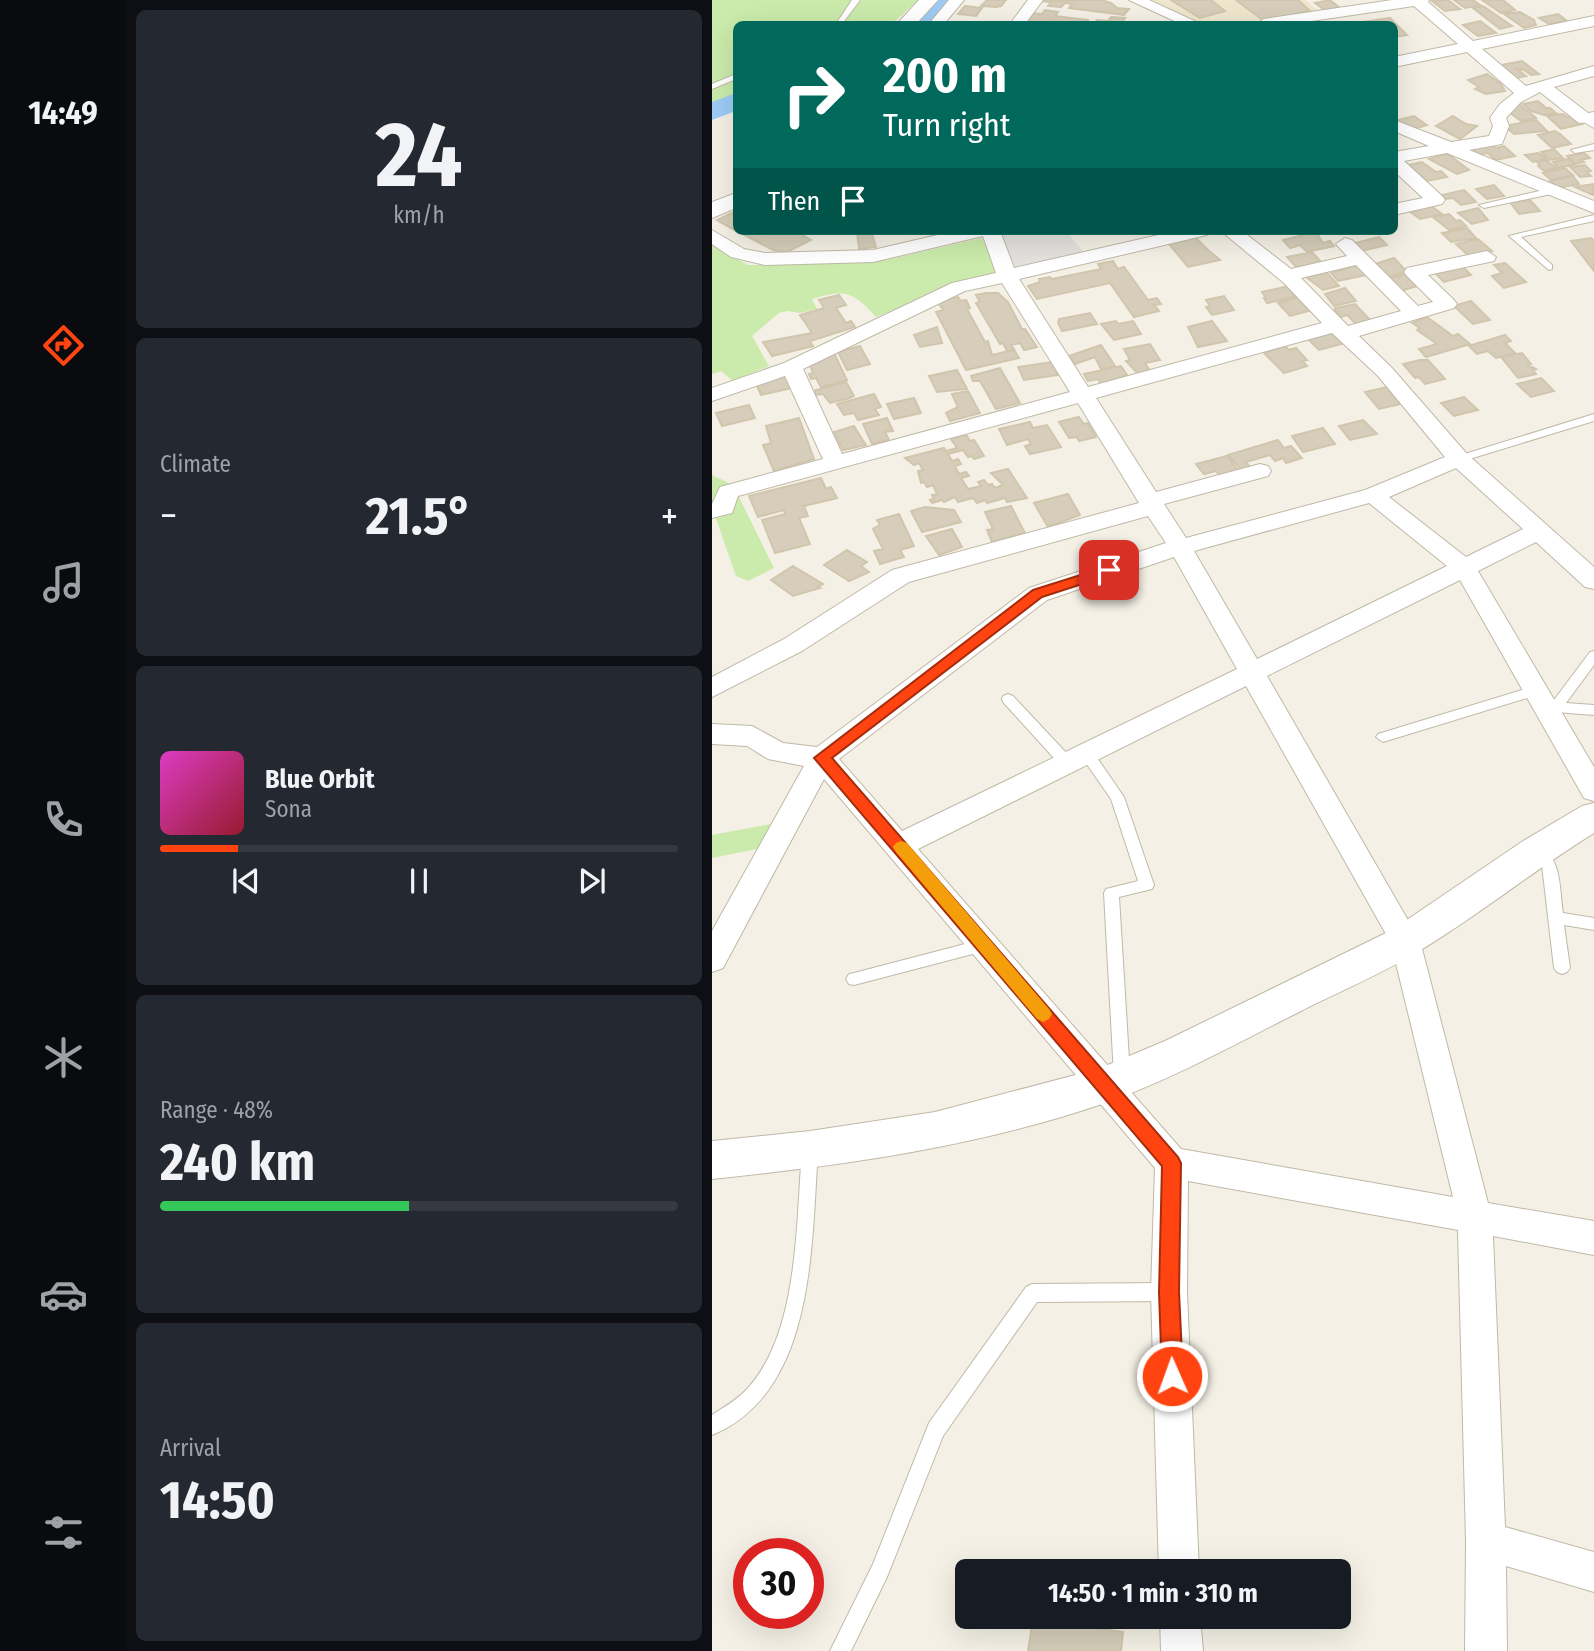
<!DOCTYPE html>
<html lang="en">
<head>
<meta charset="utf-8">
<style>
	:root { --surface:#171b24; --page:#242831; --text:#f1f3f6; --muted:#9ea1a6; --line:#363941; --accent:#f41 }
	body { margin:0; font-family:"Fira Sans Condensed",sans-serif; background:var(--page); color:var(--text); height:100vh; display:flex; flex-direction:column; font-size:26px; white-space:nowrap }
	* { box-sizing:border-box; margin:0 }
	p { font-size:23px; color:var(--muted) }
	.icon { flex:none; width:38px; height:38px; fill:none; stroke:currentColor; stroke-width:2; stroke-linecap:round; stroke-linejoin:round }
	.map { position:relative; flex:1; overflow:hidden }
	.details { display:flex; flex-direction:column; gap:10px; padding:10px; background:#0d0f14; width:586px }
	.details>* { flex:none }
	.top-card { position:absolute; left:21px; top:21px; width:665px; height:214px; border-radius:10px; box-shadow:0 7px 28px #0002; background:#00695c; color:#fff; overflow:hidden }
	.speed { position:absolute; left:21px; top:1538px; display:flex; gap:14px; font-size:35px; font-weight:700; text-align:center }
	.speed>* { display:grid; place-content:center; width:91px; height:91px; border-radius:50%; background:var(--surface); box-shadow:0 7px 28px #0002; line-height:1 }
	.speed .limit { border:10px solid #d22; background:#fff; color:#111 }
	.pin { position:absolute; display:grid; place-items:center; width:60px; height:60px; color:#fff; margin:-30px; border-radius:14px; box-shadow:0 4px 10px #0006 }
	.me { position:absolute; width:77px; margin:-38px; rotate:358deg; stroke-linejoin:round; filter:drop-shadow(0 0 5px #0008) }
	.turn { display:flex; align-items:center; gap:24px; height:147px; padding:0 35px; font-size:32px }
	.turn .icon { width:91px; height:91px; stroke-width:2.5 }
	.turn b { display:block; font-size:49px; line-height:60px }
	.then { display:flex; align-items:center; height:66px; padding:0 35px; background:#0003; gap:14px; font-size:26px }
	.big { font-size:52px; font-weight:700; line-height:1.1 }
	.details .widget { flex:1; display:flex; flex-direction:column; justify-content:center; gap:10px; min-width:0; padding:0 24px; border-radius:10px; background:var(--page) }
	.details .dial { align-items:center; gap:0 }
	.dial b { font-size:91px; line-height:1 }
	.song { display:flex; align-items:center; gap:21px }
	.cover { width:84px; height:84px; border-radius:10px; background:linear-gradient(135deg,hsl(310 70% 55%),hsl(350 70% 35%)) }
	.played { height:7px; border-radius:4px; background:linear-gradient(90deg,var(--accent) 15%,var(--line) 15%) }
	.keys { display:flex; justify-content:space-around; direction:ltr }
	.heat { display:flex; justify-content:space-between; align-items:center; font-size:38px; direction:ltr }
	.charge { height:10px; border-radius:5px; background:linear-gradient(90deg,#34c759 48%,var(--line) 0) }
	.trip { position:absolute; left:243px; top:1559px; width:396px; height:70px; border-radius:10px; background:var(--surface); box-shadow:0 7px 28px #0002; font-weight:700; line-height:70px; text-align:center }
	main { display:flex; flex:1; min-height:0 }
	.menu { display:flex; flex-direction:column; width:126px; justify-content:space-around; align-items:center; background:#090b0e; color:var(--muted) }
	.menu .icon { width:49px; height:49px }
	.menu .current { color:var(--accent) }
	.menu b { font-size:32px; color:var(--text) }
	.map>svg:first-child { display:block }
</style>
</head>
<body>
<main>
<nav class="menu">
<b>14:49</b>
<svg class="icon current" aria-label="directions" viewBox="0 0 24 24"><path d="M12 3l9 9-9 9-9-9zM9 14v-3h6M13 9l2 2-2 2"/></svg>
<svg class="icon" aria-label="music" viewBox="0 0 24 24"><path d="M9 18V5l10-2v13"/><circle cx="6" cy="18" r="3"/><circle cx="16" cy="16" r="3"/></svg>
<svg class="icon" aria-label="phone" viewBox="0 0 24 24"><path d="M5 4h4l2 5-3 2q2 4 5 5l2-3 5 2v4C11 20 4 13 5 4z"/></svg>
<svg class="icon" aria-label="climate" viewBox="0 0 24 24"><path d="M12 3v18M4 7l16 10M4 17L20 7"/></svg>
<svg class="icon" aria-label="car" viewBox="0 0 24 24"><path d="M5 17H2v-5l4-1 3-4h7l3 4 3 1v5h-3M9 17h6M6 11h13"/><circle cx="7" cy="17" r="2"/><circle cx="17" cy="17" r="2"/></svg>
<svg class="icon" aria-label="filters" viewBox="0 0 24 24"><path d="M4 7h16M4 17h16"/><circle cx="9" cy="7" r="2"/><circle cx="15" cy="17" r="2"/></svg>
</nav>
<section class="details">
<div class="widget dial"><b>24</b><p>km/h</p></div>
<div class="widget"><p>Climate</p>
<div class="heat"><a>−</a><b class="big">21.5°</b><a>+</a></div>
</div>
<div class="widget">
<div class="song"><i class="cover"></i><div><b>Blue Orbit</b><p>Sona</p></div></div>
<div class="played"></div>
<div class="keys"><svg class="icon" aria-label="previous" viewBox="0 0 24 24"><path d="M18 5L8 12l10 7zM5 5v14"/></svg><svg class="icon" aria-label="pause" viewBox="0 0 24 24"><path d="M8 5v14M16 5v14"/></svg><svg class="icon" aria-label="next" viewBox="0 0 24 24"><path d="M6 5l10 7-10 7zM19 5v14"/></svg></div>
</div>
<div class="widget"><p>Range · 48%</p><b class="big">240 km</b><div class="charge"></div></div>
<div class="widget"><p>Arrival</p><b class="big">14:50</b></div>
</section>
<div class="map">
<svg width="882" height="1651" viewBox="0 0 882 1651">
	<rect width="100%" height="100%" fill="#f4f0e5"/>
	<!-- education -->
	<path fill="#eee7ce" d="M430,0H593L610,14L531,24H487Z"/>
	<!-- green -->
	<path fill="#caebab" d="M0,0H206L180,24H24V98L0,107Z
		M270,238L287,273L245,284L164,317C141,291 133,289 100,299L105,309L88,313L76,311L67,313L40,336L57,366L21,381L9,371L0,374V245L36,265H68L174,260Z
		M0,475L21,485L62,568L36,581L24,576L0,507Z
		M59,824L45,849L0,858V835Z"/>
	<!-- parking -->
	<path fill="#e4e2de" d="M354,231L374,255L301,269L288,232Z"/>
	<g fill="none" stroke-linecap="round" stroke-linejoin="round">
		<!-- river -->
		<path fill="#9dcbf5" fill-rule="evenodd" d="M220,0H245L224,24H199Z
			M24,93V111L0,120V102Z"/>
	</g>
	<!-- building -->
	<path fill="#d6cdba" stroke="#d1c6ad" stroke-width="2" d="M275,0H294L289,6L284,7L269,6Z
		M389,0L399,3L405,8L417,9L412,15L357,8L360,4L353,3L349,7L336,6L339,2L328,1Z
		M459,0H499L513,11L488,18Z
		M524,0H586L598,11L552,21Z
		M618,0L628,8L614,11L603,3Z
		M736,0L748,9L733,11L720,1Z
		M742,0H761L768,5L753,8Z
		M770,0H791L803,10L789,13Z
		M253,6L270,8L264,16L246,14Z
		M771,6L800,26L788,29L761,8Z
		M333,10L346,12L343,16L376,20L373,24H312L319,13L330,14Z
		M808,12L822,20L824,25L812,28L792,14Z
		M846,14L855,21L837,24L827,18Z
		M399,17L413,18L410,23L423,24H382L385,20L396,21Z
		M678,18L695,35L682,37V24H652L650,22Z
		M768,21L784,33L766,36L751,25Z
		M810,61L827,74L819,75L812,70L805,69L814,76L804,78L789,65Z
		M775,74L789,84L793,91L774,94L763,89L767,87L756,80Z
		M826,101L834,108H838L844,113L832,115L819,111L811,104Z
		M807,104L824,118L809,121L798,113L801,105Z
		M851,114L855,117L860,116L870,124L849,129L835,116Z
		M702,116L715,125L701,129L682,121Z
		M741,116L754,124L765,126L748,139L724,126Z
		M824,120L835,131L802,134L796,129L800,128L798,125Z
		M843,131L848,134L859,144L840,148L826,135Z
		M779,145L784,148L792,146L803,156L784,160L775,153L766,155L759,149Z
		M842,149L851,158L837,160L829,152Z
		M826,153L834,159L821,162L813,155Z
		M872,153L878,158L869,160L872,162L863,164L855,156Z
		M731,155H737L757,170L745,174L717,159Z
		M856,159L863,164L846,168L841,162Z
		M834,160L844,168L832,171L826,166L828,165L825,162Z
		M710,162L724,172L729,171L735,177L715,181L696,165Z
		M873,165L879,171L875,172L879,176L868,177L858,167Z
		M853,168L861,175L839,180L831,173Z
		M861,176L867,184L844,188L838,181Z
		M882,184L881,195L863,187Z
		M782,185L792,196L775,199L764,189Z
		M752,190L764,202L749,205L741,198L734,199L730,195Z
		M818,200L828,211L807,214L798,202Z
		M718,205L730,214L708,219L697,211Z
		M766,208L776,220L760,224L746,213Z
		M24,211V231L5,220Z
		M737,214L744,221L748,220L754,226L737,230L721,217Z
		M755,228L764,238L739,242L730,233Z
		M25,231H83L99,240L75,252L61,250Z
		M159,231L164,247L147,249L145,232Z
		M604,232L611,243L618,241L622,246L595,252L588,245L578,248L571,240Z
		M483,237L495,249L508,260L476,267L457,244Z
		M667,237L675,245L650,251L643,243Z
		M879,238L882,241V271L859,241Z
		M766,239L780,251L758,257L744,244Z
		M600,252L611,264L586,269L575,257Z
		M682,258L695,272L676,277L663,264Z
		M401,261L406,269L412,267L436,300L445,298L449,304L442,305L447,311L422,317L398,283L325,299L316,286L328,282L327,279L338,277L340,279L389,269L386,264Z
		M793,263L814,282L792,288L780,276L790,273L782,265Z
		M636,266H647L654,275L626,281L619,273L633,269L631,267Z
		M750,266L759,275L732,282L723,273Z
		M614,272L627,286L611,290L594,277Z
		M697,274L708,285L689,291L678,278Z
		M577,286L583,297L555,303L552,298H554L550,292Z
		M633,288L644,301L622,306L613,294Z
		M274,293H286L296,302L310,329H313L325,347L312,350L308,343L299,345L302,349L295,351L291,343L288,344L264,303L268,302L264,295Z
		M127,295L134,305L124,308L134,323L139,321L143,327L98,341L101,346L60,356L51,342L100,333L88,315L112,308L107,300Z
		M512,296L522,310L500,315L494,307L498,306L494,300Z
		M246,297L249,301L254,300L258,308L255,309L273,342L276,341L280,355L302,350L307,358L254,370L224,312L232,310L225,302Z
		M586,297L597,311L578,316L566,303Z
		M759,301L778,320L761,324L742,306Z
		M643,304L658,320L654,321L656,323H643L635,315L629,317L623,311V308Z
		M378,313L385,324L350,331L346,323L347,319Z
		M715,317L741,336L746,334L758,344L714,357L707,349L725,344L705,330L708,328L700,323Z
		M404,321L406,324L421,321L429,334L402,340L389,324Z
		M500,321L515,341L486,347L476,327Z
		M225,327L230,343L208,347L202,335Z
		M622,332L633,343L607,350L595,338Z
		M793,335L799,341L793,343L803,353L784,358L776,351L765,354L757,346Z
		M438,344L448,360L433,363L438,371L426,374L414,361L418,360L412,349Z
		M389,345L403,366L389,369L383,357L363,364L357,356Z
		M148,346L158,364L135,370L126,352Z
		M573,346L577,350L584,348L595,360L590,361L595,366L572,373L552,353Z
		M121,351L135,380L109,387L104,378L99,379L97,374L101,373L97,363Z
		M810,353L819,364L816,365L824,369L821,370L824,374L806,378L789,357Z
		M708,360H716L733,379L713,384L707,377L703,378L691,364Z
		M340,362L346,375L312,380L306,367Z
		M409,366L415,375L389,384L386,379L376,381L372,374Z
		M288,368L308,403L284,409L268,381H261L259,376Z
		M245,370L255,389L225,392L217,376Z
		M74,376L80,388L49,395L44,384Z
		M829,378L842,391L819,397L805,384Z
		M134,382L142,396L135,399L118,403L111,394L104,395L101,391Z
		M675,387L689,404L667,409L653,392Z
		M256,391L268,413L238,421L234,413L246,407L240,394Z
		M162,394L169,407L163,409L167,415L146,420L142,413L132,415L125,404Z
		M752,397L766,410L742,416L729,403Z
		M202,398L209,413L182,419L175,404Z
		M37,405L43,418L10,426L4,413Z
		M367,417L372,424L376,423L384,437L367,441L365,437L357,438L347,422Z
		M87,418L102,459L62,471L51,445L59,443L54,426Z
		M175,418L181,431L173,432L177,440L160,444L151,424Z
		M651,420L665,434L638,440L627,426Z
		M318,422L321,428L335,425L349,447L318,454L313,446L319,444L316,439L295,445L287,429Z
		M142,426L154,445L131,450L122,432Z
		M611,428L623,444L591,452L580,436Z
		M250,436H255L258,441L262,440L272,456L262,459L260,456L256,457L251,450L236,454L240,461L246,459L249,464L243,466L247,474L254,472L257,476L249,478L256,489L269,486L266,482L272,480L276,485L280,484L283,488L291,485L279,473L296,469L315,498L295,502L293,498L275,503L273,500L265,503L261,498L246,502L243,497L232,502L230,500L220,503L218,500L222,499L220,495L225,494L221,485L215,487L212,482L209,483L206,471L211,470L207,463L202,465L193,458L232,448L234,451L245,448L239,439Z
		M566,440L572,448L579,446L590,458L574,463L571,458L563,461L558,455L534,462L542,472L533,474L516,455Z
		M515,456L528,473L510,478L504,471L492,474L484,464Z
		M109,478L114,489L119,487L125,498L92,506L96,516L87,518L98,544L63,553L50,520L73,514L72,510L46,517L37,496Z
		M356,494L368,515L336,527L322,503Z
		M299,506L313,533L280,542L275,530L281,529L273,512Z
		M213,507L242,510L249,522L210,532L199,511Z
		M187,514L202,546L188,550L192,557L168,564L162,551L171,549L161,529L168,525L165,520Z
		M240,529L250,547L227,555L214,536Z
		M135,550L155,562L149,566L157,572L137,581L112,565Z
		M81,566L111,584L106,587L108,588L81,596L59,580Z
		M321,1619L411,1632L409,1651H316Z"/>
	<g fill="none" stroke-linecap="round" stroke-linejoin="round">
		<!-- service casing -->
		<g stroke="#c0b9a7" stroke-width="2">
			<path id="service" d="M140,0H148L130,24H124Z
				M24,74V79L0,89V84Z
				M870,117H876L882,122V128L870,121Z
				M882,144V150L863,153L859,150Z
				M836,189L840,192L839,194L772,208L767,205Z
				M882,215V221L809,237L840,265V269L837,270L797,236Z
				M882,414V421L751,461H743L741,459L743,457Z
				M882,651V665L854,703L882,705V715L844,712L835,715L830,713L828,710L830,707L839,704L878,652Z
				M823,686L829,691L828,694L671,742L664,737L666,734Z
				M296,694L301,696L360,759L362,763L360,767H350L291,702L290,699L291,696Z
				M374,748L379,749L412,797L442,885L440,889L407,897L418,1076L416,1081L410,1083L404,1081L402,1076L392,893L394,889L426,881L399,799L367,753Z
				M824,845C851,856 847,889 851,913L882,918V930L852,925L858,968L855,972L850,974L845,972L842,968L830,865L817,851L819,847Z
				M272,939L277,941L279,945L277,949L272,951L142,985L137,984L134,979L137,974L142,973Z
				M98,1143L104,1146L106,1151C99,1245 104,1392 0,1435V1415C12,1407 25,1400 35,1389C87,1333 84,1223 90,1151L92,1146Z
				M456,1283L462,1286L465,1292L462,1298L456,1301L325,1302L231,1436L175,1577L139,1651H118L161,1564L217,1423L314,1287L320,1284Z"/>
		</g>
		<!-- minor casing -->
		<g stroke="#c0b9a7" stroke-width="2">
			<path id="minor" d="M237,0H252L232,24H217Z
				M316,0H331L313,24H298Z
				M417,0H437L489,24H469Z
				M680,0H717L716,2L761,41L882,16V26L770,49L814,86L882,66V76L842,87L876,113L882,112V122L867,123L828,92L809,102L794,118L797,126L790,144L757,150L882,201V213L735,153L692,161L730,196L733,200L730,204L682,215V204L711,198L682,171V152L717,146L682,131V120L739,142L777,136L781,126L778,118L788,104L802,93L755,52L682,67V57L746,44L702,6L579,24H544L552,19Z
				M0,230L32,249L53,253L161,250L243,231H288L302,268L464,231H497L495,235L307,279L376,387L610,323L572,283L509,231H530L579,269L635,256L624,244L633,238L640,240L706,306L721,302L695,276L692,272L695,268L775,251L784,257L782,261L716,275L742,300L745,304L742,308L647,336L680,368L755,454L882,567V589L873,587L824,542L766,571L882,767V801L872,798L748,580L555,676L708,941L776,1203L882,1221V1255L781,1236L793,1527L882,1552V1592L794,1566L795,1651H753L754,1541L746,1230L476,1181L475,1292L487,1572H447L439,1292L443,1168L112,779L11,968L0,972V931L92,766L56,759L35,746L0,744V724L40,726L71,743L105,747L317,588L454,543L436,516L197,582L90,651L0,697V677L72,639L180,570L427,503L366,403L26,496L20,513L0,518V504L8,487L111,459L73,376L0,401V388L72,363L240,283L284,273L271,236L161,262L53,265L19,257L0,244ZM644,265L689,311L636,326L589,278ZM290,283L358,392L130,454L91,369L253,291ZM620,333L666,376L733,457L653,490L474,538L452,504L556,476L559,471L556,466L548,464L444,492L384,398ZM744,468L811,529L754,557L677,497ZM657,503L735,566L545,659L482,551ZM462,557L525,669L190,831L127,759L335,600ZM534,686L679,943L741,1197L469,1149L206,849Z
				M448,1617H488L491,1651H449Z"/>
		</g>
		<!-- tertiary casing -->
		<g stroke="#c0b9a7" stroke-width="2">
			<path id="tertiary" d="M207,0H226L204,24H185Z
				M24,193V208L0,218V202Z
				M882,803V833C822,870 767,915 707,951C670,974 628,991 589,1011C525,1043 461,1079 393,1103C265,1147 134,1165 0,1179V1141L98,1131L223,1112L386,1069L453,1041L680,930L811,841L870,806Z"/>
		</g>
		<!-- service -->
		<use href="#service" fill="#fff" fill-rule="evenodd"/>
		<!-- minor -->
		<use href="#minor" fill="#fff" fill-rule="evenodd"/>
		<!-- tertiary -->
		<use href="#tertiary" fill="#fff" fill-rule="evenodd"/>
	</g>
	<!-- route -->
	<path fill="#f41" stroke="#a62c0b" stroke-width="2" d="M397,566L401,567V574L330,597L120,758L466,1157L469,1163L467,1292L471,1376L467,1383L460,1386L453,1383L450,1376L447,1292L450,1166L102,758L321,590Z"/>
	<!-- slow -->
	<path fill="#f59e0b" d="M189,841L195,843L337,1009L340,1014L337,1019L331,1022L325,1019L184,852L181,847L184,843Z"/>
</svg>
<div class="speed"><div class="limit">30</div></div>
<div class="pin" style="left:397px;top:570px;background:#d93025"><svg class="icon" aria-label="arrive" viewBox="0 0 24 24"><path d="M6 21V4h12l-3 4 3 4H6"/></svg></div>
<svg class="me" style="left:460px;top:1376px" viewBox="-20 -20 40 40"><circle r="17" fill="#f41" stroke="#fff" stroke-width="3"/><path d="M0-11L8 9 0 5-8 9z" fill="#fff"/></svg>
<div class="trip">14:50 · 1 min · 310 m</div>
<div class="top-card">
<div class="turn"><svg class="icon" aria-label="right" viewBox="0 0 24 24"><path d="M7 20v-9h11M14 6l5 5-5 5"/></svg><div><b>200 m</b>Turn right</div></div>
<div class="then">Then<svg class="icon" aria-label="arrive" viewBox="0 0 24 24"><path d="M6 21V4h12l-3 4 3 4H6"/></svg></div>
</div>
</div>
</main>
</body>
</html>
